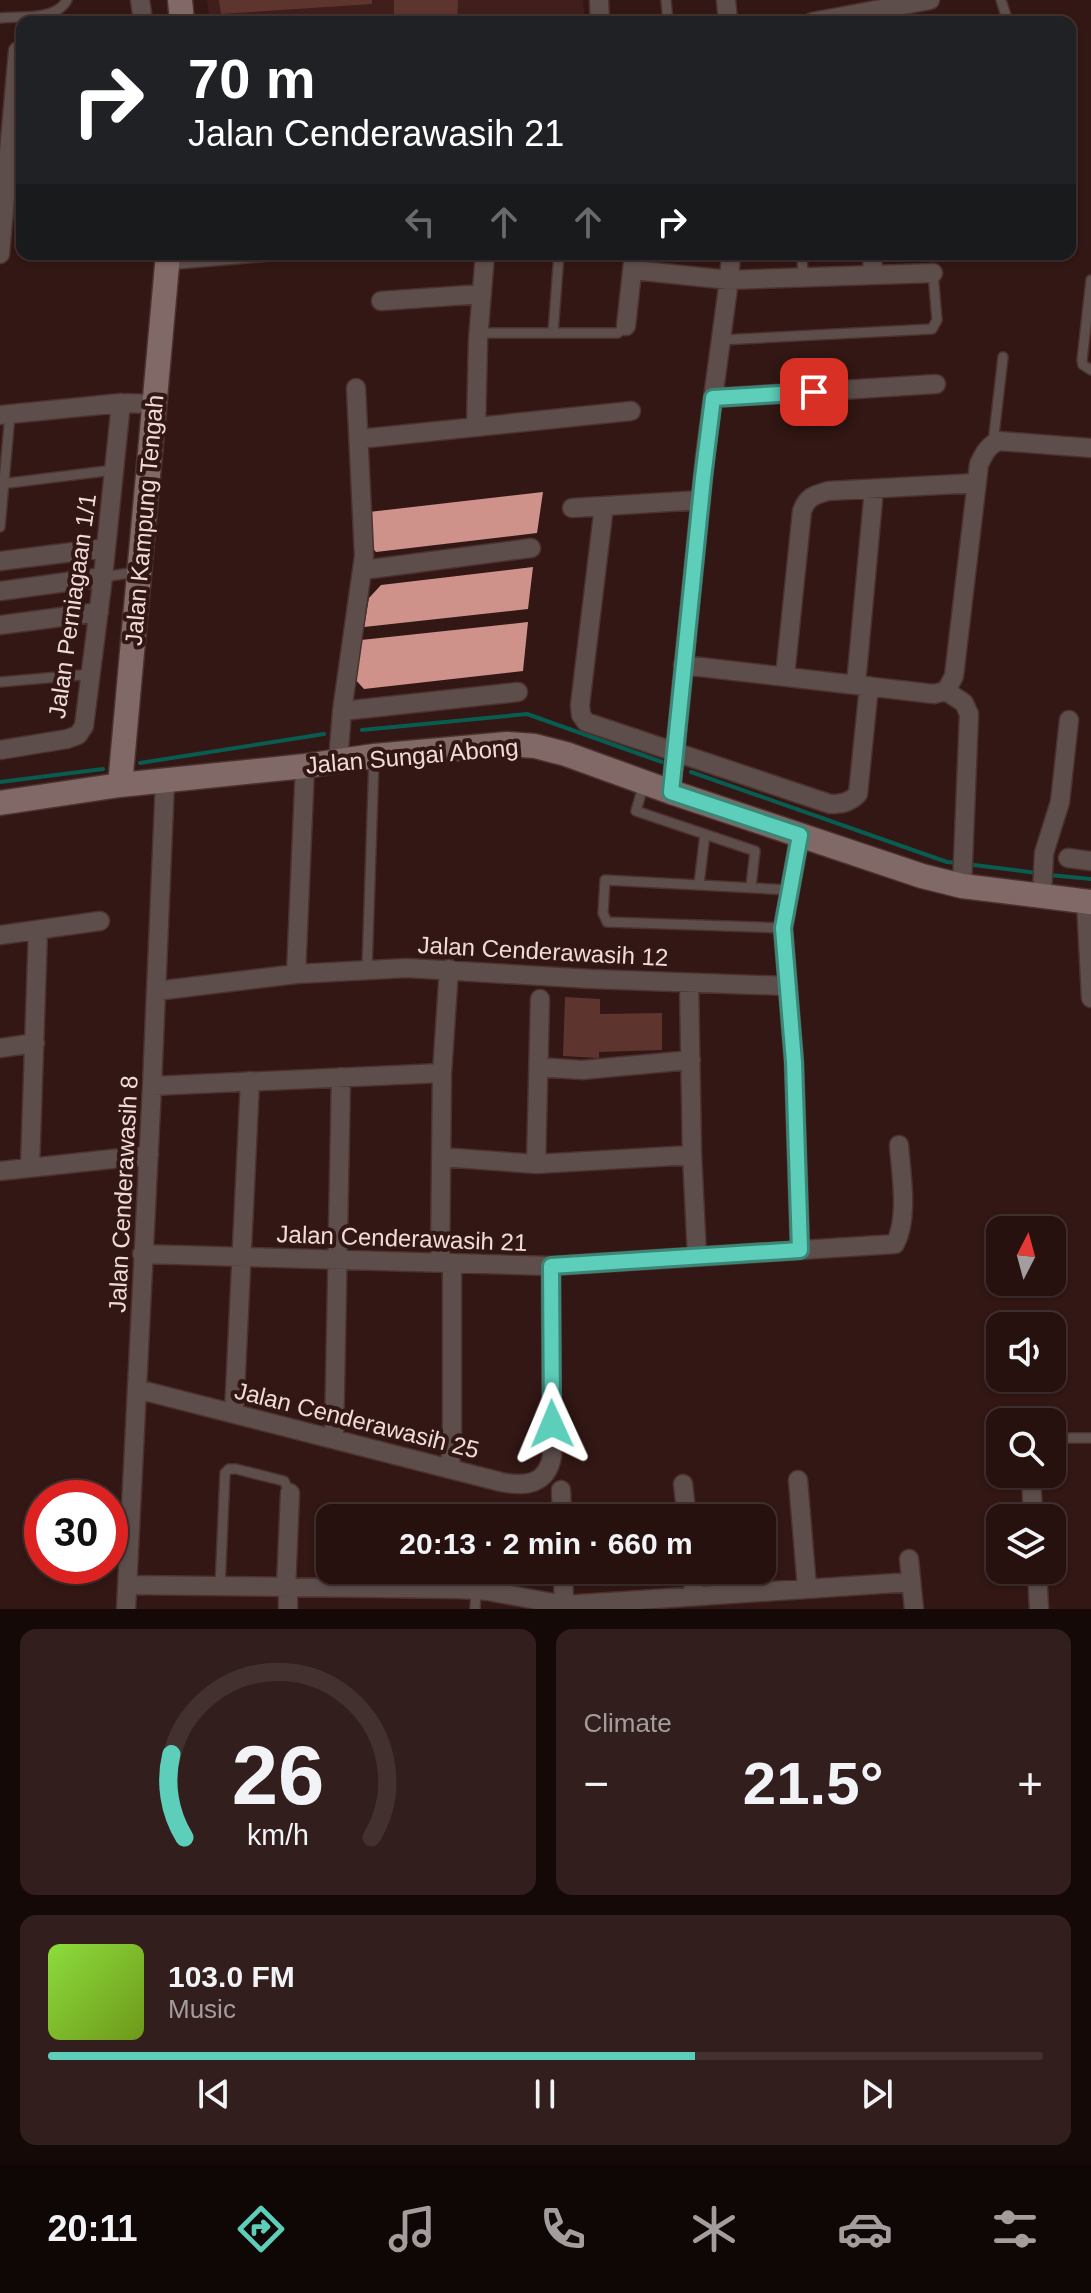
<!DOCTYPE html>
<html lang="en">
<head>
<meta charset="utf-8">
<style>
	:root { --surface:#26110f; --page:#321f1d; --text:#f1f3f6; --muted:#a49d9e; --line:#42312f; --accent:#5dceb9 }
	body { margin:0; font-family:Helvetica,sans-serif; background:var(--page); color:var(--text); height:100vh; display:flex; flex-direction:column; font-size:30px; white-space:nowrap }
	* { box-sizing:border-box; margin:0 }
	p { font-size:26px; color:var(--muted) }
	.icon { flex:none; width:44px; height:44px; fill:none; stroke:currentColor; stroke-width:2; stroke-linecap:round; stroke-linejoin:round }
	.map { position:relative; height:1609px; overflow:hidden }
	.side { display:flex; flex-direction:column; gap:20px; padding:20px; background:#150908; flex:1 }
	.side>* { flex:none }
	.banner { position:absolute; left:16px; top:16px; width:1060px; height:244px; border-radius:16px; box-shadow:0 2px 6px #0004,0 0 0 2px var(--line); background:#202124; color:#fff; overflow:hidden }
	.needle { width:52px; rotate:6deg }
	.fabs { position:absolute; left:986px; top:1216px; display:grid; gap:16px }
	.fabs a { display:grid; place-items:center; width:80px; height:80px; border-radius:16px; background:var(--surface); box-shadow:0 2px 6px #0004,0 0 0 2px var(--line); font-size:40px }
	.speed { position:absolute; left:24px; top:1480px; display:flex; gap:16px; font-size:40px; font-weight:700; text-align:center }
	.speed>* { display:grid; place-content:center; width:104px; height:104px; border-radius:50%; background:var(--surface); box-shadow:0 2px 6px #0004,0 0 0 2px var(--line); line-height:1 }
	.speed .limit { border:12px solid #d22; background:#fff; color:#111 }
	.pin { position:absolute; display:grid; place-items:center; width:68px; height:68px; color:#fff; margin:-34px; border-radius:16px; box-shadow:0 4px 12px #0006 }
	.me { position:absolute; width:88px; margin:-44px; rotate:359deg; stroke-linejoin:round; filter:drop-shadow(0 0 6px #0008) }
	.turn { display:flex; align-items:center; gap:28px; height:168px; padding:0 40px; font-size:36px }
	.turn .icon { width:104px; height:104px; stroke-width:2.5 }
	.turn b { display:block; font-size:56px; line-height:68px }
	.lanes { display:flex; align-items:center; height:76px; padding:0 40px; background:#0003; justify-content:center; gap:40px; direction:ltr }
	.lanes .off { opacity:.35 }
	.big { font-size:60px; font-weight:700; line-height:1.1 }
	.side .widget { flex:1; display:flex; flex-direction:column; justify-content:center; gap:12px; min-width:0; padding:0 28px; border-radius:16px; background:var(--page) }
	.side .dial { align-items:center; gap:0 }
	.dial svg { height:208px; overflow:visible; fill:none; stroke:var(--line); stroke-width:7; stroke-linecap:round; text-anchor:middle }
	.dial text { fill:var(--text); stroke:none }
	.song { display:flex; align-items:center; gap:24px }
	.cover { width:96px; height:96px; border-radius:12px; background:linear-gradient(135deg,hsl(90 70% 55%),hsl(80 70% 35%)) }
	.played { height:8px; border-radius:4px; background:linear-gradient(90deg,var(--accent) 65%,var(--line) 65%) }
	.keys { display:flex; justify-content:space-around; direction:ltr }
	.heat { display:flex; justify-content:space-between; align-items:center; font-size:44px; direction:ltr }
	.side .tiles { flex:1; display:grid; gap:20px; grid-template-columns:1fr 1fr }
	.widget:last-child { grid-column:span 2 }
	.trip { position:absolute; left:316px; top:1504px; width:460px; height:80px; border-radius:16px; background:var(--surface); box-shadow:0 2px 6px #0004,0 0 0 2px var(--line); font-weight:700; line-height:80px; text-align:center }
	.tab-bar { display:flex; height:128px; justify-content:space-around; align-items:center; background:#0f0706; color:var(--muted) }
	.tab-bar .icon { width:56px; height:56px }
	.tab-bar .on { color:var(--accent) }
	.tab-bar b { font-size:36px; color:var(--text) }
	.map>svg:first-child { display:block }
</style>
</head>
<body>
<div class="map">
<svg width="1091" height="1609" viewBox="0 0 1091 1609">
	<rect width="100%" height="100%" fill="#321714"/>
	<!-- built -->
	<path fill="#401e1b" d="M207,0H583L585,22H210Z"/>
	<!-- green -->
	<path fill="#5e342f" d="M219,0H372V4L221,14Z
		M394,0H458L457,22H394Z
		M565,997L600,999V1014L662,1013V1050L599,1052V1058L563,1056Z"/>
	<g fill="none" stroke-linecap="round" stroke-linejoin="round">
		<!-- stream -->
		<path stroke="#085c50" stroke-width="4" d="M362,730L527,714L662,762
			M140,763L324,734
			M691,772L947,862L958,863
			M0,782L103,769
			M966,864L1037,873
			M1050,875L1091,879"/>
	</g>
	<!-- building -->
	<path fill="#ce928a" d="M543,492L537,533L376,552L369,544V512Z
		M533,567L528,609L364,627L369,598L381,585Z
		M528,622L523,671L364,689L354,678L361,640Z"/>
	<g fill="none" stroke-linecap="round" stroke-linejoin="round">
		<!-- lane casing -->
		<g stroke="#4c322f" stroke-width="12">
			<path id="lane" d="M666,0L668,22
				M1001,0L1008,22
				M0,18C21,16 56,21 67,0
				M802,254L803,278
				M167,265L295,254
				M1091,280L1082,360L1083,365L1091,370
				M479,333H618L626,326
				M553,333L559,254
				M721,340L932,329L937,320L933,273
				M993,443L1003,357
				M0,484L114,470
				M0,527L10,414
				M103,577L136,572
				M0,682L92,674
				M644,783L636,811L755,851L751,886
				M699,884L705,834
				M783,928L607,922L603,913L605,880L790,890
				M367,969L374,759
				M1052,1438H1091
				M220,1587L225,1473L229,1469H236L284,1481L290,1493
				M475,1609L476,1591"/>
		</g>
		<!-- street casing -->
		<g stroke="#4c322f" stroke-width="21">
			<path id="street" d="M140,0L142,14
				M599,0L600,22
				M726,0L728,22
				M812,22L930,0
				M0,254L18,51
				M872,254L873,275
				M633,270L729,280L933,273
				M381,301L482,294
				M626,326L634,254
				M713,398L936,384
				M0,415L121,403L155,404
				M476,427L478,340L485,254
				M359,439L631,411
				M604,506L580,705L581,715L586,722L830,804C841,804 849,803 858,794L869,686
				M572,508L701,500
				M0,561L105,548
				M363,570L531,548
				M0,591L103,577
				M0,625L99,612
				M683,665L934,694L946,691
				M785,676L802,511C807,497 814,495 828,491L976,483
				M856,684L874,489
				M946,691L954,676L979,464C984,454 988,445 999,441L1091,448
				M946,691L964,703L969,714L962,886
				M342,711L518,692
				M0,750L67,739L78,735L84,726L103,577L121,403
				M338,762L342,711L364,556L356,388
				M671,792L705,457L729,280L731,254
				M1068,858L1091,861
				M1042,895L1044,853L1060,802L1069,720
				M1086,901L1091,998
				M0,935L100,921
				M296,974L305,766
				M689,983L692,1155L697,1256
				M156,991L296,974L407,968L592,979L788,986
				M0,1048L35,1043
				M539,1067L582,1070L691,1060
				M152,1086L442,1073
				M441,1157L536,1164L692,1155
				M536,1164L540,999
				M30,1167L38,930
				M0,1171L149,1155
				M800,1250L794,1062L783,928L800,835
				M142,1254L551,1266L895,1244C909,1218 901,1174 899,1145
				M440,1263L442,1073L449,969
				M137,1389L501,1482C525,1487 547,1485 552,1456L551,1266
				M234,1413L250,1081
				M334,1438L341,1077
				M449,1469L452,1450V1263
				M1031,1474L1033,1518
				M798,1480L807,1588
				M683,1484L687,1518
				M561,1490L562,1518
				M909,1559L914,1609
				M563,1570L564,1609
				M692,1570L694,1596
				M1037,1570L1039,1609
				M127,1585L459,1589L488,1591L564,1605L911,1582
				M286,1588L290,1493
				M126,1609L152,1086L165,781
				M288,1609V1588"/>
		</g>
		<!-- secondary casing -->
		<g stroke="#4c322f" stroke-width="27">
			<path id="secondary" d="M180,0L182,22
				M120,785L168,254
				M0,803L120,785L305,766L374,756L507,744L535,746L566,754L671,792L922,876L962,886L1091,902"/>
		</g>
		<!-- lane -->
		<use href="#lane" stroke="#5d4e4c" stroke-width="9"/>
		<!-- street -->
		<use href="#street" stroke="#5d4e4c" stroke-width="18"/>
		<!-- secondary -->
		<use href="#secondary" stroke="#806966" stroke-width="24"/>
	</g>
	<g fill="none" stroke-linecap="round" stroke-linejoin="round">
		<!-- route casing -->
		<g stroke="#3c8678" stroke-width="20">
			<path id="route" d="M552,1424L551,1266L800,1250L794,1062L783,928L800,835L671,792L703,478L713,398L814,392"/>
		</g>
		<!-- route -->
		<use href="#route" stroke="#5dceb9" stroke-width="14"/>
	</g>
	<g text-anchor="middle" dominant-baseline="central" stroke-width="8" stroke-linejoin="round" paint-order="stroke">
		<!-- street labels -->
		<g font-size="24" fill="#efdbd8" stroke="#321714">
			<text transform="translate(144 520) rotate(-85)">Jalan Kampung Tengah</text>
			<text transform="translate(72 606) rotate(-82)">Jalan Perniagaan 1/1</text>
			<text transform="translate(412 756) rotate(-5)">Jalan Sungai Abong</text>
			<text transform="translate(543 951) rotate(3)">Jalan Cenderawasih 12</text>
			<text transform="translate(123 1194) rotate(-87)">Jalan Cenderawasih 8</text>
			<text transform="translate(402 1238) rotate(2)">Jalan Cenderawasih 21</text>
			<text transform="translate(357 1420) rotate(14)">Jalan Cenderawasih 25</text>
		</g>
	</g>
</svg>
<div class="fabs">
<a><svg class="needle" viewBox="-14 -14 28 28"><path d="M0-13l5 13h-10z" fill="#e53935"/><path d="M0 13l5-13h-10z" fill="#a49d9e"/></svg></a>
<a><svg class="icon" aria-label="sound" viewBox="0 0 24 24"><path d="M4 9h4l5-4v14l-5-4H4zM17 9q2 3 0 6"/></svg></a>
<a><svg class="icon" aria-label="search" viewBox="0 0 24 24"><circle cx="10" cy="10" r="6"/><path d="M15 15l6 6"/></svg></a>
<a><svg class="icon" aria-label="layers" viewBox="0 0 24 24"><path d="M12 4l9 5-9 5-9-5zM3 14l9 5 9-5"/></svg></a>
</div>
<div class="speed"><div class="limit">30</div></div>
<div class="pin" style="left:814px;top:392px;background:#d93025"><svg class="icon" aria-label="arrive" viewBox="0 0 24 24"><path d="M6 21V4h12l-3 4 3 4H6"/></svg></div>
<svg class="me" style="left:552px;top:1424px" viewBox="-20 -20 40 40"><path d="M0-17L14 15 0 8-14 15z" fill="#5dceb9" stroke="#fff" stroke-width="4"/></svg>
<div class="trip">20:13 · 2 min · 660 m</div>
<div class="banner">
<div class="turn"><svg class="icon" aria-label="right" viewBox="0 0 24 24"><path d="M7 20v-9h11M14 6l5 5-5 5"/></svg><div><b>70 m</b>Jalan Cenderawasih 21</div></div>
<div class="lanes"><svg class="icon off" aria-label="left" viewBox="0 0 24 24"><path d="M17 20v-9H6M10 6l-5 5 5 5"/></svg><svg class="icon off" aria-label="ahead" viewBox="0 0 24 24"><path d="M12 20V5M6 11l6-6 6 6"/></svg><svg class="icon off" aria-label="ahead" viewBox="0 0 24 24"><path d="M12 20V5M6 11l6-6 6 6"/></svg><svg class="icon" aria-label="right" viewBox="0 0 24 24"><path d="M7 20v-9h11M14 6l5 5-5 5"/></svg></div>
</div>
</div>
<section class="side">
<div class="tiles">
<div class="widget dial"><svg viewBox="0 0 100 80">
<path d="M14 69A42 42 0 1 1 86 69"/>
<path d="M14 69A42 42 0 0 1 9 37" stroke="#5dceb9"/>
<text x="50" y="56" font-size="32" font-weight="700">26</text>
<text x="50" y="72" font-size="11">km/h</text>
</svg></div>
<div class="widget"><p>Climate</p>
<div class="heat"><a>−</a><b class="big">21.5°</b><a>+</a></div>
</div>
<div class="widget">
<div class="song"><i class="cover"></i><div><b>103.0 FM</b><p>Music</p></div></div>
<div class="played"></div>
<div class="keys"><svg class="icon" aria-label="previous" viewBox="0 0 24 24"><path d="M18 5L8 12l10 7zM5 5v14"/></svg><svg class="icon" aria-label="pause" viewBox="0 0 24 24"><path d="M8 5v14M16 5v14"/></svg><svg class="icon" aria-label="next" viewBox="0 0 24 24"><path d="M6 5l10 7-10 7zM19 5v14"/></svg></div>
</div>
</div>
</section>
<nav class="tab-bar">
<b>20:11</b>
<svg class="icon on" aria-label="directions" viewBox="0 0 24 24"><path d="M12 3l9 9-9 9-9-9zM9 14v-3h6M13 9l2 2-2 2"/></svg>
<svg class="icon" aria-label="music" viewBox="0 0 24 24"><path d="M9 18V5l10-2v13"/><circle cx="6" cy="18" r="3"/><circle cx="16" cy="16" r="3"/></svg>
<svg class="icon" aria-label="phone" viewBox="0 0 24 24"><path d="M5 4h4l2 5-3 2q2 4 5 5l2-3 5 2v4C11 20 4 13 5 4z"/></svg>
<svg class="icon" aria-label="climate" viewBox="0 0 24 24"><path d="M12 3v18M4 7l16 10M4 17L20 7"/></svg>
<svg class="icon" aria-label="car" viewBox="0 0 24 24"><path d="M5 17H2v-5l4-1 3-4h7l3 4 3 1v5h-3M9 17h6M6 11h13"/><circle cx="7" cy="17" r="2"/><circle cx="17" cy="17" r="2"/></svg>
<svg class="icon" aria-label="filters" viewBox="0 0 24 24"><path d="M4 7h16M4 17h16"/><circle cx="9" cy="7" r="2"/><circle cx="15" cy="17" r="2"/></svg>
</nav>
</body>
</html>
